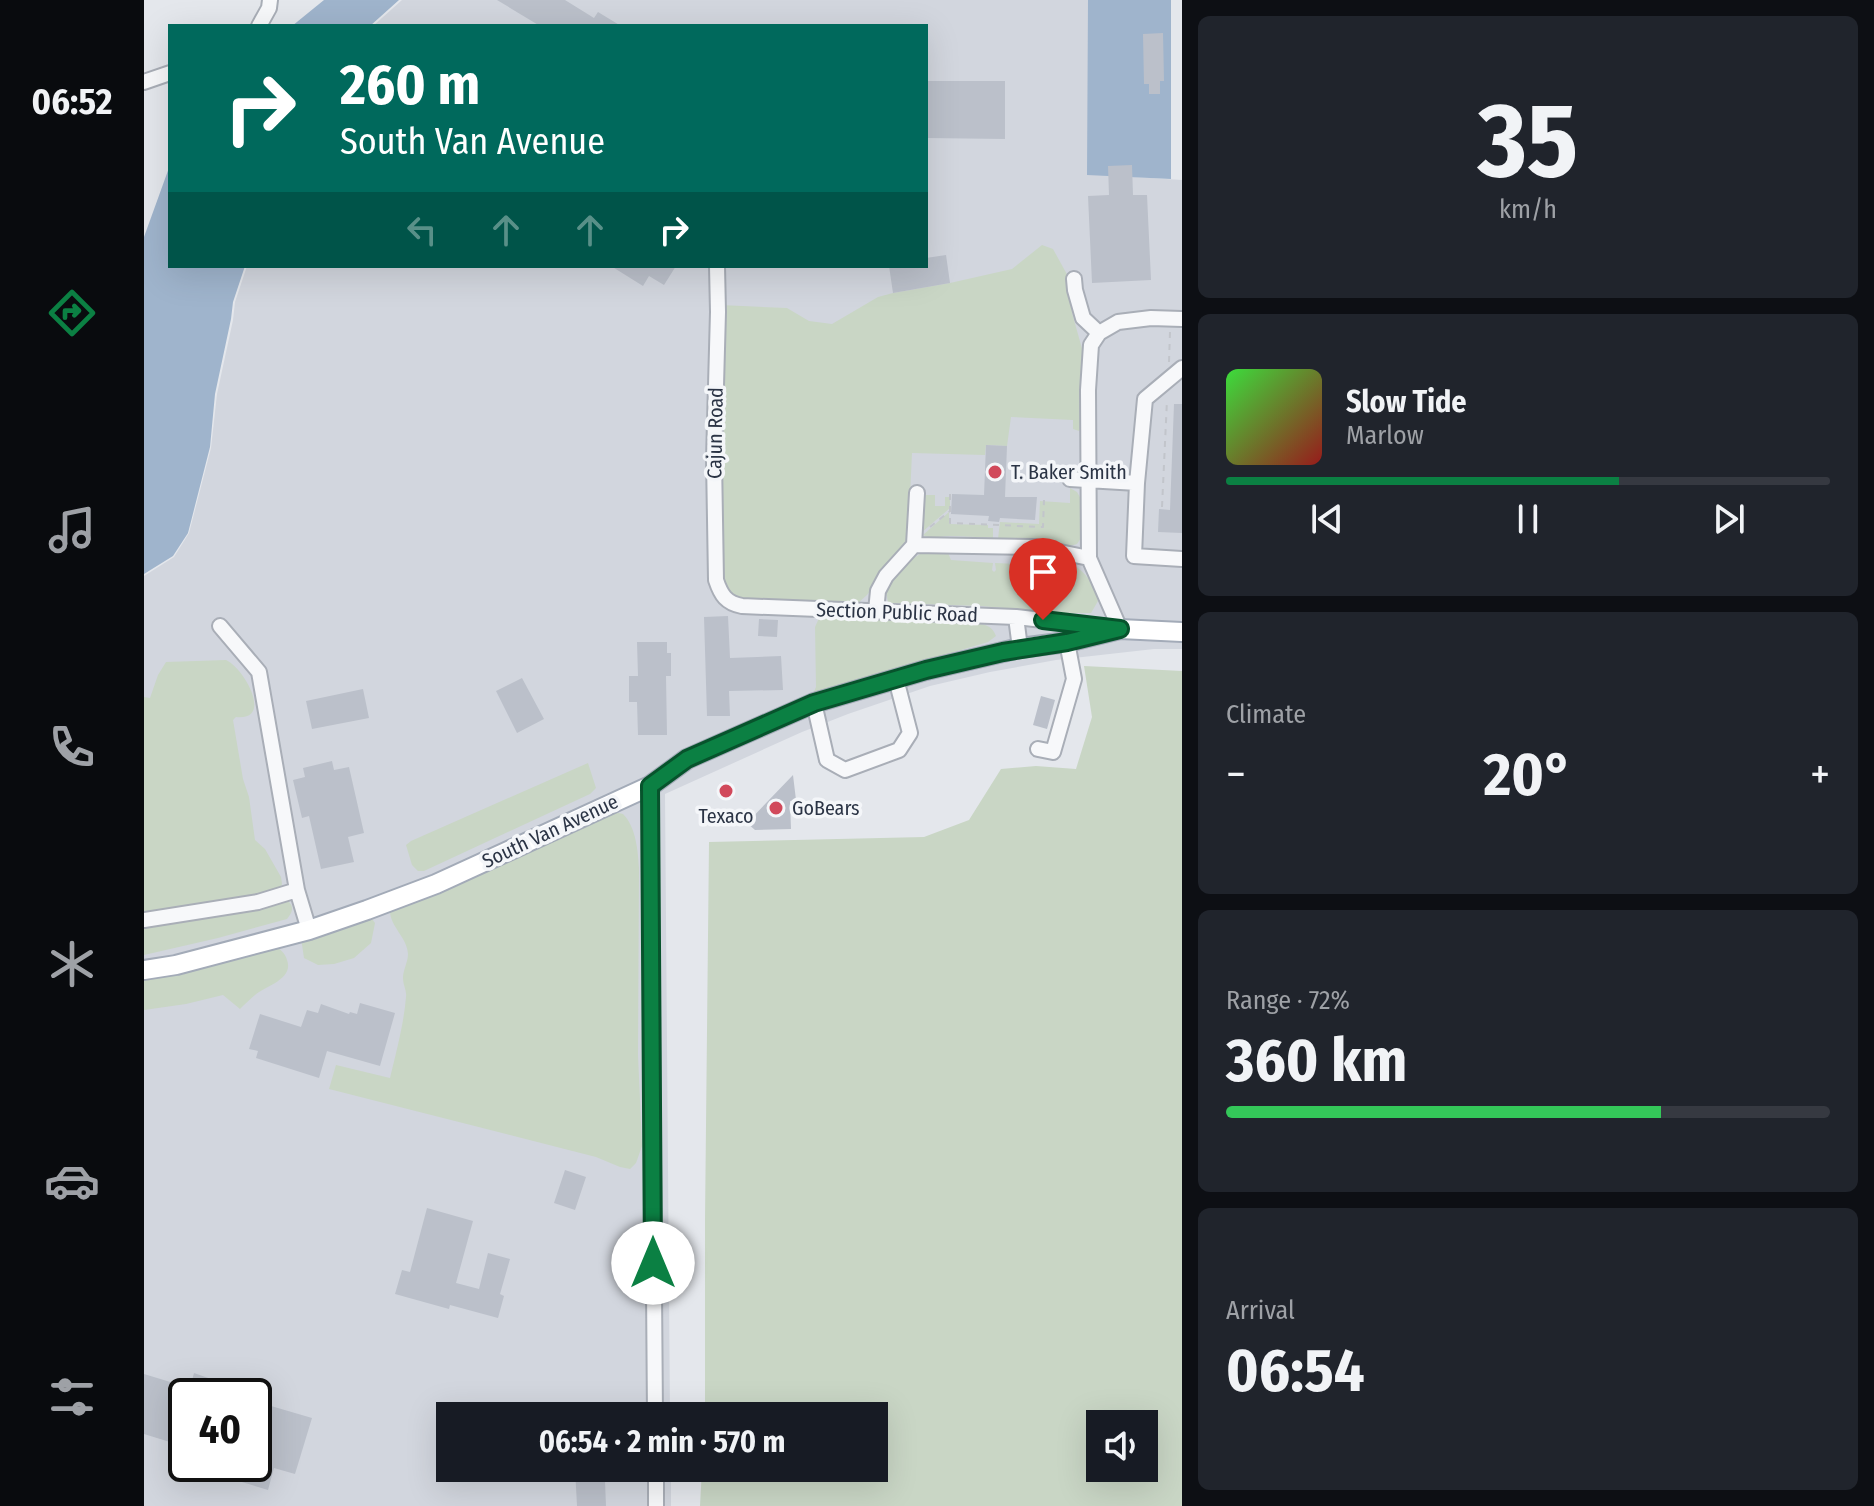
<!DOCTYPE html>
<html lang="en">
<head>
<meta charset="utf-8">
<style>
	:root { --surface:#171b24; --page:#20242c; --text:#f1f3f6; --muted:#9ea1a6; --line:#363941; --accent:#0b8043 }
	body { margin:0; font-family:"Fira Sans Condensed",sans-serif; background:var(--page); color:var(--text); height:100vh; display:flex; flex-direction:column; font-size:30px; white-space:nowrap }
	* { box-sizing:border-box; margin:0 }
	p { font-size:26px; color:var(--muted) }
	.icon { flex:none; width:44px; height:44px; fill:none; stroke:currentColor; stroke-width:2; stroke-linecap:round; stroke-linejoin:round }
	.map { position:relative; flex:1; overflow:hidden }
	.details { display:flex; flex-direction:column; gap:16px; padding:16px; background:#0d0f14; width:692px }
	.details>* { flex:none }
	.guide { position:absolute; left:24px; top:24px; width:760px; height:244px; border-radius:0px; box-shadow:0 8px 32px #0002; background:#00695c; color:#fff; overflow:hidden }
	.controls { position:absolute; left:942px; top:1410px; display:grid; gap:16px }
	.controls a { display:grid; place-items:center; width:72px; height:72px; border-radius:0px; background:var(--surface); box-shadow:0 8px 32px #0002; font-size:40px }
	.speed { position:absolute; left:24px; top:1378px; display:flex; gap:16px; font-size:40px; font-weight:700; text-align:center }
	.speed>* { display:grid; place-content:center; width:104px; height:104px; border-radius:50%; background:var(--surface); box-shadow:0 8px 32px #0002; line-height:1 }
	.speed .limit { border:4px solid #111; border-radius:12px; background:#fff; color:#111 }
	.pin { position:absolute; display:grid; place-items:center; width:68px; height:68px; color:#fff; margin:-82px -34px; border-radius:50% 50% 50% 0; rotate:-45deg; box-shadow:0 0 8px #0007 }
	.pin .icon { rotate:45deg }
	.me { position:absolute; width:88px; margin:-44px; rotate:0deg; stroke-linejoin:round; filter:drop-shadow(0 0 6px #0008) }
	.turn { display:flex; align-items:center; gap:28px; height:168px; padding:0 40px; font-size:36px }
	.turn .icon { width:104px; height:104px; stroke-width:2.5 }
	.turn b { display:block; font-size:56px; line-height:68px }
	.lanes { display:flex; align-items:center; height:76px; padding:0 40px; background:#0003; justify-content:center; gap:40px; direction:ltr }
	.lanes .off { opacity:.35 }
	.big { font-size:60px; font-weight:700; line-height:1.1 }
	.details .card { flex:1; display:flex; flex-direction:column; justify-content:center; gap:12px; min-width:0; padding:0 28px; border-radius:12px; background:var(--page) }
	.details .dial { align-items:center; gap:0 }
	.dial b { font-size:104px; line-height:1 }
	.song { display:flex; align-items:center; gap:24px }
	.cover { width:96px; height:96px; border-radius:12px; background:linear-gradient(135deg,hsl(120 70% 55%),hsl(0 70% 35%)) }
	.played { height:8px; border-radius:4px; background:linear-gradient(90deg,var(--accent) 65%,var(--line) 65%) }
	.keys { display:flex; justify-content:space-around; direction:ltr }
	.heat { display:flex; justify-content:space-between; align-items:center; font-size:44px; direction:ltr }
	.charge { height:12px; border-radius:6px; background:linear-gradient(90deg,#34c759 72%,var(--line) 0) }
	.trip { position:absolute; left:292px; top:1402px; width:452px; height:80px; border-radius:0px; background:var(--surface); box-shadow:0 8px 32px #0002; font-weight:700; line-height:80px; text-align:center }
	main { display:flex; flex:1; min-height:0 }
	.dock { display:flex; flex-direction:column; width:144px; justify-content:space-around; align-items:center; background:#090b0e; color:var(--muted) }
	.dock .icon { width:56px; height:56px }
	.dock .active { color:var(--accent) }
	.dock b { font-size:36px; color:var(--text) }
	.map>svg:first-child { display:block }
</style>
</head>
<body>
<main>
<nav class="dock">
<b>06:52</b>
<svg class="icon active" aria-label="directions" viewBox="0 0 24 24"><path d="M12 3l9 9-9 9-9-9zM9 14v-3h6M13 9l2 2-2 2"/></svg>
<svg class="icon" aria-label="music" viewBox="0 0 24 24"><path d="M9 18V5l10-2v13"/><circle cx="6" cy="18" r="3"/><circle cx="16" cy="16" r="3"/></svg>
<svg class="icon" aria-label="phone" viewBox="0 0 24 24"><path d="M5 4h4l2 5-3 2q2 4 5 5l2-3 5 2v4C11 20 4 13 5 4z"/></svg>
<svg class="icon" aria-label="climate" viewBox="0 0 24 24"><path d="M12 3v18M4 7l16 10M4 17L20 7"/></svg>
<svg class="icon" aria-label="car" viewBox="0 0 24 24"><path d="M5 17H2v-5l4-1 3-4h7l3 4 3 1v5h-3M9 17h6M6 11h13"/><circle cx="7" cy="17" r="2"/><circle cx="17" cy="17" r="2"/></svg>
<svg class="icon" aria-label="filters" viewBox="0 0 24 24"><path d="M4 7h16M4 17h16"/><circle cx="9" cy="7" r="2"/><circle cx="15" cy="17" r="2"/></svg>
</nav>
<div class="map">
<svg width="1038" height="1506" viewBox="0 0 1038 1506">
	<rect width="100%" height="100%" fill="#e4e7ec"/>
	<!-- built -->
	<path fill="#d2d6de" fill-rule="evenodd" d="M258,0H944V174L1038,180V649H1010L912,660L846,672L786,686L704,714L658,732L521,794L526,1416H306V1468H527V1506H0V576L30,557L45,533L67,448L73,394L89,320L91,302L103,266H782V26H229ZM42,1396H110V1464H42Z"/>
	<!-- green -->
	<path fill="#c9d6c5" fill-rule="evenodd" d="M898,245L909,249L925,278L928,313L939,352V426L935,431L929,429V420L867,417L863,446L842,445L841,455L768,453L764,540L762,545L723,595L713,604L597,599L585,593L577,582L576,305L643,308L665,321L688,324L734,297L749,293L806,283L868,269Z
		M926,488L933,492L937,499L939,535L933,544L922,547L905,541L854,539L856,522L895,524L896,501L926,503Z
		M777,495H791V506H801V497H806V508L777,533Z
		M805,512V524L844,525V528H849V538C835,537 820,536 806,536C796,536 788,540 779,535Z
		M802,548L807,560L849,563L848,570L850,572L852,570L851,563L892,565L900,553C926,559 949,573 954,601L947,613H916L837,606L744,603L742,590L750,575L755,568L779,552Z
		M676,616L827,622C837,624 848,624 852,636L844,642L669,694L672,687L671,627Z
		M82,660C100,668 130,721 92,717L89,720L99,779L105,797L111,840L121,849L137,877L138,884L136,889L122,896L0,915V697L6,698L14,675L22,662Z
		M940,666L1038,671V1506H556L558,1468H730V1416H561V1220L565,842L780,837L825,820L857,769L892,766L932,769L948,717ZM956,1424H1000V1468H956Z
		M444,763L452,788L446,794L280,871H274L268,865L262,845L267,841Z
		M470,812L479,814C492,827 494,851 495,868L494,1055L498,1146L492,1163L486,1169L476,1167L452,1157L185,1089L192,1065L246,1078C252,1053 260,1023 262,997C263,991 259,985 259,978C259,970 264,962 264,954C263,936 244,926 246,907Z
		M138,900L144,901C151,907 148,913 143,919L74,938L0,955V925Z
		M225,915L231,923L227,943L210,958L190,964L174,965L160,958L157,938Z
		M131,946C137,950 141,953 143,960C150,979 122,986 111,995C106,999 101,1004 96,1009L79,995L42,1004L0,1010V976Z"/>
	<!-- water -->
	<path fill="#9fb4cc" d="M180,0H255L226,26H148Z
		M944,0H1027V179L943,175Z
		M26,165V266H101L89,302L87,319L71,394L66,447L44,533L29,556L0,574V237Z"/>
	<!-- building -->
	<path fill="#bbc0ca" d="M353,0H421L450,18L454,12L477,26H396Z
		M1019,33L1020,81H1016V94H1005V84H1000L999,34Z
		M782,81H861V139L782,138Z
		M988,165L989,195H1003L1007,280L948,283L944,196L965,195L964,166Z
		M802,255L806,283L749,293L745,266H782V258Z
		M467,266H532L520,285L505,276L499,286Z
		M1030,404H1038V533L1014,532L1015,509L1026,510Z
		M842,445L863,446L861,497H893L891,520L856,518L855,522L844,521L845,516L807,514L808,494L840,495Z
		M584,616L586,658L637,656L639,690L585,691L586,716H563L560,617Z
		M615,619L634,620L633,637L614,636Z
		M493,642H523V653H527V676H522L523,735H494L493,702H485V676H494Z
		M378,678L400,719L373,733L352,691Z
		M219,689L225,718L168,729L162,701Z
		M897,696L911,700L903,729L889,725Z
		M188,761L190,770L205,767L220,833L204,837L210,862L177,869L165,816L158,818L149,780L161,777L159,768Z
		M649,775L652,800L646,801L647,829L611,830L603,823Z
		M216,1003L251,1013L236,1066L183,1051L175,1078L112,1058L114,1051L105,1049L116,1014L157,1027L163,1010L174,1013L177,1004L205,1014L206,1012L213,1014Z
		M421,1170L442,1177L431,1210L410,1203Z
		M283,1208L329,1221L312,1283L335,1289L344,1253L366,1259L356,1294L360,1296L354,1318L306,1305L305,1309L251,1294L258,1270L266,1272Z
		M50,1373L67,1379L66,1382L79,1386L76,1396H42V1447L0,1434V1374L46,1388Z
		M110,1401L168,1418L151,1474L130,1468L124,1490L88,1479L93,1464H110Z
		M431,1468H444L445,1482L461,1481L462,1506H433Z"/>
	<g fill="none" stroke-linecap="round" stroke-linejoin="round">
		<!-- minor casing -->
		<g stroke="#a9aeb7" stroke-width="18">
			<path id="minor" d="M115,26L125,8L126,0
				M0,82L26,73
				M573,266L574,312L570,459L572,580C577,595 582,603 598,606L872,617L967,628
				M930,279L931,290L939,318L955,333
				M926,479L993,483L990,556L1038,559
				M993,483L1001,399L1038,368
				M770,545L773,493
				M732,611L734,591L742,576L770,545L891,547L945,558
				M872,617L876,648
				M76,626L115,672L153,890
				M976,629L945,558L944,390L947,345L955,333L974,322L1007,318L1038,319
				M670,703L683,760L701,770L755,750L766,733L752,679
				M894,749L909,752L930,679L923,642
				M506,786L511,1416
				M0,920L114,902L153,890L165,930
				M512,1468V1506"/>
		</g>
		<!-- major casing -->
		<g stroke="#a3abb8" stroke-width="22">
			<path id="major" d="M0,970L32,965L165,930L223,910L292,884L506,786L543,759L670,703L782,670L876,648L923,642L976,629L1038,632"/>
		</g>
		<!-- path -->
		<path stroke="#c2c5cb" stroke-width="2" stroke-dasharray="6 6" stroke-linecap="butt" d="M1025,362L1026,332
			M806,494V523L899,527L900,500
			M1018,507L1023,400
			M786,527L806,511"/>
		<!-- minor -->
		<use href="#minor" stroke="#f7f8fa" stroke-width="14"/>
		<!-- major -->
		<use href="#major" stroke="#fff" stroke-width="18"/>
	</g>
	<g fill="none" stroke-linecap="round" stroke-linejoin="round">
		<!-- route casing -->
		<g stroke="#07532c" stroke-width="20">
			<path id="route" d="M509,1263L506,786L543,759L670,703L782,670L859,652L923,642L976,629L899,620"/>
		</g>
		<!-- route -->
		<use href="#route" stroke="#0b8043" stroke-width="14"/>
	</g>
	<!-- markers -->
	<g fill="#d1495b" stroke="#f4f6f9" stroke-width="3">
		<circle cx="851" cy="472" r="8"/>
		<circle cx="582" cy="791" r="8"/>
		<circle cx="632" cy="808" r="8"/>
	</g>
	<g text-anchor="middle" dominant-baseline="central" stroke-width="7" stroke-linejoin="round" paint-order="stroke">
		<!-- street labels -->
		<g font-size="20" fill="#2b3445" stroke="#f4f6f9">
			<text transform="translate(571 433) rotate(-89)">Cajun Road</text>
			<text transform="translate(753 612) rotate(2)">Section Public Road</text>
			<text transform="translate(406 831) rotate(-25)">South Van Avenue</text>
		</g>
		<!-- poi labels -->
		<g font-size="20" fill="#2b3445" stroke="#f4f6f9" text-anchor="start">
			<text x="867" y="472">T. Baker Smith</text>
			<text x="648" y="808">GoBears</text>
			<text x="582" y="816" text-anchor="middle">Texaco</text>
		</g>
	</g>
</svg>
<div class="controls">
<a><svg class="icon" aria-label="sound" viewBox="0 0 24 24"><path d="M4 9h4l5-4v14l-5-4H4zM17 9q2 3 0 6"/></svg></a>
</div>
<div class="speed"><div class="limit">40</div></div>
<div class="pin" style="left:899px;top:620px;background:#d93025"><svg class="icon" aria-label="arrive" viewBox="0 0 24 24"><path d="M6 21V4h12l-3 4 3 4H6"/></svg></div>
<svg class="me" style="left:509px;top:1263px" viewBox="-20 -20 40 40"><circle r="19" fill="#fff"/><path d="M0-13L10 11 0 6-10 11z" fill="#0b8043"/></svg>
<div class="trip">06:54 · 2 min · 570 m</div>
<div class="guide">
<div class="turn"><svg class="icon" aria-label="right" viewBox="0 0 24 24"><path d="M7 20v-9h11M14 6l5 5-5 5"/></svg><div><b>260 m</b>South Van Avenue</div></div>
<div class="lanes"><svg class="icon off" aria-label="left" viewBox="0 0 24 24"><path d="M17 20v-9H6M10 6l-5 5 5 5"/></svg><svg class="icon off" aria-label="ahead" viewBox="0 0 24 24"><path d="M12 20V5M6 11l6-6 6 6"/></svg><svg class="icon off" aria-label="ahead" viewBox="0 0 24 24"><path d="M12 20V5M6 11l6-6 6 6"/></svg><svg class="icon" aria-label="right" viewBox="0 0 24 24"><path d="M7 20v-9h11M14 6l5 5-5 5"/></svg></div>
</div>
</div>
<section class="details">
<div class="card dial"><b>35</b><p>km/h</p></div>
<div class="card">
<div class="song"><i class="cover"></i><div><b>Slow Tide</b><p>Marlow</p></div></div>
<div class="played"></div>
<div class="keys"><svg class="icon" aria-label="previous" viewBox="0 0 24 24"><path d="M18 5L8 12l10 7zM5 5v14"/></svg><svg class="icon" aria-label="pause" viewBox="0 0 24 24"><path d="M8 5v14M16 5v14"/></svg><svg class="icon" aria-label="next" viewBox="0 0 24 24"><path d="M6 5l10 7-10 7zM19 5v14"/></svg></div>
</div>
<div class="card"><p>Climate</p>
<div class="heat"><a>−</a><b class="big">20°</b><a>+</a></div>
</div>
<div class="card"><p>Range · 72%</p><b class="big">360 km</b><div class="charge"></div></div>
<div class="card"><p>Arrival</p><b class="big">06:54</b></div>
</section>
</main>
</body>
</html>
